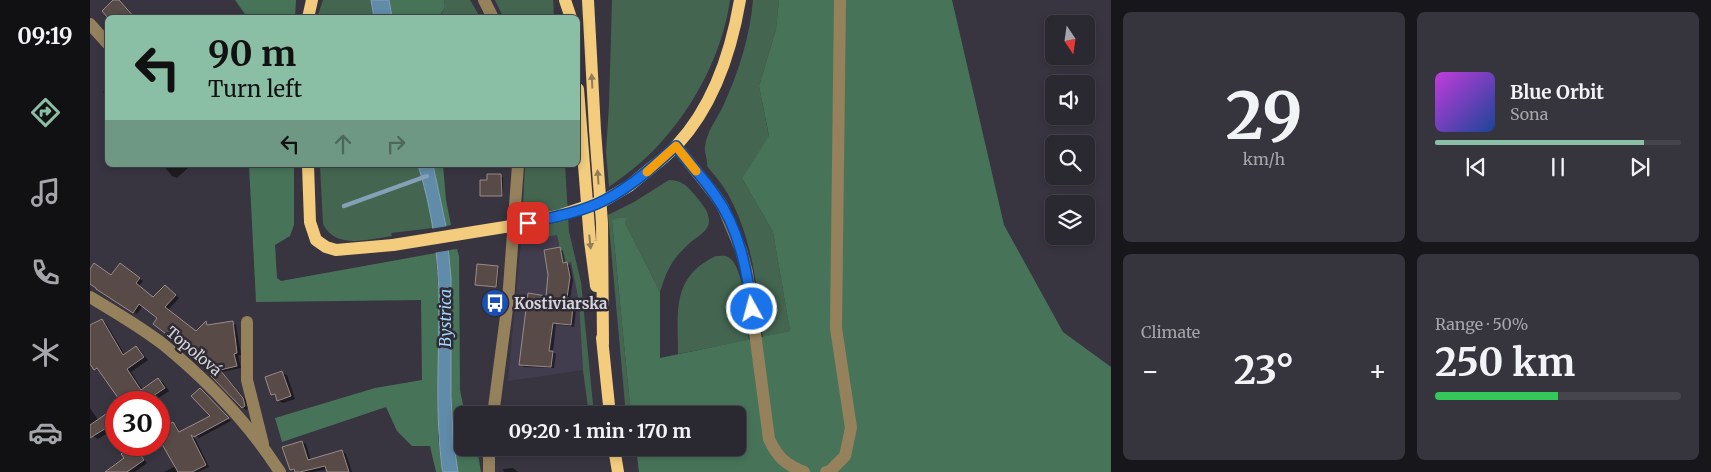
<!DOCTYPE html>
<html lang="en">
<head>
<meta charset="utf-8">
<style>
	:root { --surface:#2a2830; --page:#36343c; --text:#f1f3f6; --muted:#a5a6ab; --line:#46444c; --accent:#8abfa5 }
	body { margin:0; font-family:Merriweather,serif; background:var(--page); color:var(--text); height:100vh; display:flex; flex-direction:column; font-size:19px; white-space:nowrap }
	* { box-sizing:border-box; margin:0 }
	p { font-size:16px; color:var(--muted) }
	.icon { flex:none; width:28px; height:28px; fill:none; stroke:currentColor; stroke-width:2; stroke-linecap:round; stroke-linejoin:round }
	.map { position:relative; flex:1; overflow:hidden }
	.sheet { display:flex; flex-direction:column; gap:12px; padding:12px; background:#17161a; width:600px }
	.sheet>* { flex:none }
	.top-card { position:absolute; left:15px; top:15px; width:475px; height:152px; border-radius:8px; box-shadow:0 2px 8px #0003,0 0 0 1px var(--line); background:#8abfa5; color:#111; overflow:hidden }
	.needle { width:32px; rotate:167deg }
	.tools { position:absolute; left:955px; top:15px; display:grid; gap:10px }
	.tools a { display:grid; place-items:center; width:50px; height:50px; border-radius:8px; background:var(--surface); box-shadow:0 2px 8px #0003,0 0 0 1px var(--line); font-size:25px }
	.speed { position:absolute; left:15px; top:391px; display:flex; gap:10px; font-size:25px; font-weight:700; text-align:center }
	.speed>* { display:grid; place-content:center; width:65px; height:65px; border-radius:50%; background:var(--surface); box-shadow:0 2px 8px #0003,0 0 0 1px var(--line); line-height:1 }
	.speed .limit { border:8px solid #d22; background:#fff; color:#111 }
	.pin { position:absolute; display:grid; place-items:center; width:42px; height:42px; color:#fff; margin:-21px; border-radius:10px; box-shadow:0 2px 8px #0006 }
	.me { position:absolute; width:55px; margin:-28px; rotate:353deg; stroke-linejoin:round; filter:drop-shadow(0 0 4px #0008) }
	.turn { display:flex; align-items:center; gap:18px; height:105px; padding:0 20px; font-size:22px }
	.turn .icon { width:65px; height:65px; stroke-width:2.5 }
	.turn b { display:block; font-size:35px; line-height:42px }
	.lanes { display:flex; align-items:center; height:48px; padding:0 20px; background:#0003; justify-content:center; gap:25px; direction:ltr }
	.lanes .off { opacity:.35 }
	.big { font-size:38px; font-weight:700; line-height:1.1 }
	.sheet .card { flex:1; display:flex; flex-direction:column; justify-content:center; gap:8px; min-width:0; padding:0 18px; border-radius:8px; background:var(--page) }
	.sheet .dial { align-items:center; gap:0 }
	.dial b { font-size:65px; line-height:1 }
	.song { display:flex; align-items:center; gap:15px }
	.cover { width:60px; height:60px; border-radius:8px; background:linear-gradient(135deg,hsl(290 70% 55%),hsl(220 70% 35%)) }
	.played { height:5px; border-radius:2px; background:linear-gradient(90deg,var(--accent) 85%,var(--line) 85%) }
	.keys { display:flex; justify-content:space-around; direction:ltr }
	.heat { display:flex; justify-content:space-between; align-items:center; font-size:28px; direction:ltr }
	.charge { height:8px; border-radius:4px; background:linear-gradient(90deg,#34c759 50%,var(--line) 0) }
	.sheet .tiles { flex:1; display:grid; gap:12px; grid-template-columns:repeat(2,1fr) }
	.trip { position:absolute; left:364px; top:406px; width:292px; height:50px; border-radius:8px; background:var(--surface); box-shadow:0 2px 8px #0003,0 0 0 1px var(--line); font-weight:700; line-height:50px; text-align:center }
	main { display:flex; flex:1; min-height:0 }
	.menu { display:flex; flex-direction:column; width:90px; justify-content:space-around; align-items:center; background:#111013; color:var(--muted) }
	.menu .icon { width:35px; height:35px }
	.menu .selected { color:var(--accent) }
	.menu b { font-size:22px; color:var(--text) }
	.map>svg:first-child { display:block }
</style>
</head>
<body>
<main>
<nav class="menu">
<b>09:19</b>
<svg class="icon selected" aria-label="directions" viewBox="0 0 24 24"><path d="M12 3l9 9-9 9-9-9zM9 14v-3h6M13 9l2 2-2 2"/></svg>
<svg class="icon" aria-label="music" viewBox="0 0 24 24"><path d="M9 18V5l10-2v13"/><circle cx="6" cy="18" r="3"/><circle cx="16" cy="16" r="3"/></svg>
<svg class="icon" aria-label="phone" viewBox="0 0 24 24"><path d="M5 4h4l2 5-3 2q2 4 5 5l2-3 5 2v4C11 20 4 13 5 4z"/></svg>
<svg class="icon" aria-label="climate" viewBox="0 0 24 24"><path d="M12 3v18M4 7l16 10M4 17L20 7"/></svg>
<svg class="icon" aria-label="car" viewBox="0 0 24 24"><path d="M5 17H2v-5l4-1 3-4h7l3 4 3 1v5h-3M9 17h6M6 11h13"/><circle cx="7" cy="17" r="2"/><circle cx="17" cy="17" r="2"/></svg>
</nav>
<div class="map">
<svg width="1021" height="472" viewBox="0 0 1021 472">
	<rect width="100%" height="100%" fill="#383540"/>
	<!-- built -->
	<path fill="#423d4e" d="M467,235L473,263L481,261L489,302L493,370L418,381L431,242Z"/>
	<!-- green -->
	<path fill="#446651" d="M233,0H281L284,17L227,18Z
		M354,0H380L390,17L349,18L355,7Z
		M405,0H463L464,17H413Z
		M522,0H640C632,56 602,111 563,151C549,165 534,176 519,187L516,152L519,105Z
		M663,0H689L686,29L669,86L679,137L652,178L683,232L700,331L673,337C667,288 663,242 640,198C634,186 625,176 617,166C618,159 614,153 615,147C616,132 628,118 634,104C649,71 660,36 663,0Z
		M230,165H328L336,189L343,228L301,233L302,236C278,239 246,250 233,224Z
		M435,165H475L479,232L491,282L504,415H499L493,370L489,302L481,262L473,263L467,235L431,242Z
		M579,180C591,180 596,185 604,194C610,202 619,210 619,221C619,230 609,236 602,241C582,259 578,267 570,292L535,223L536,218L522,222L541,415H536L518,215L544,202Z
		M626,256C630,256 635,255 638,257C655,266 656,321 659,340L588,354C588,312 581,277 626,256Z"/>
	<!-- forest -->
	<path fill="#477459" d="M145,0H206L205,17H157Z
		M299,0H354L355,7L349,17H302Z
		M689,0H862L914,225L973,332L1021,367V472H549L546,448H648V415H541L522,221L528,218H537L535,223L570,292V358L700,331L683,232L652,178L679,136L669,86L686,29Z
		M159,165H204V225L200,236L185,245L187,278L191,281L346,253L349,303L348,437L353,472H346L340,446H322L307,431L296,407L192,442L185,418L285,388L332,380L331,300L166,302Z
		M343,165H353L356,200L361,225L356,226Z
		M367,249L369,256L370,390L375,415H372V448H385L388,454L391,472H368C362,454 362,434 362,415C359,360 363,305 358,250Z"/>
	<!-- water -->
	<path fill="#608ba9" stroke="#84a1b8" d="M281,0H299L302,17H284Z
		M328,165H343L356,226L361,278V396L363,439L368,472H353L352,468C345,413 349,359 349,304C349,258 342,209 328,165Z"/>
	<!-- pier -->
	<path fill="#383540" d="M358,226L361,250L343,253L340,229Z"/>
	<!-- shadow -->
	<path fill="#0007" d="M18,88V97L13,92Z
		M73,165H107L104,168L100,166L87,178L82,176Z
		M398,176L413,177V196H392L398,181Z
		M470,249L473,251L476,264L480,265L483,280L480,300L487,302L484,327L466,324L463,352L466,354L464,368L434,367L431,365L457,297Z
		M34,267L53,281L49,286L64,298L79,288L89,298L78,310L106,332L116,323L119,325L142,323L146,325L151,355H148L151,368L132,372L157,401L158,408L156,410L152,407L120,366L69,318L53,305L47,314L18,297L0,283V271L22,277Z
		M407,267L409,268L407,287L388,285Z
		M12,320L16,323L35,355L46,347L50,350L58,360L41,372L53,390L68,380L73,382L79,391L63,402H33L11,371L10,372L5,369L0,362V327Z
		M192,373L197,375L205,399L193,403L188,401L187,397L182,394Z
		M110,390L141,421L109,438L103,434L119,467L108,472H74L86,466L77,433L83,424L87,426L90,432L122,417Z
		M0,408L9,421L26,409V428L8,439L3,436L0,431Z
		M212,442L216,444L221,461L252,451L256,454L262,472H239L237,469L223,472H207L201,469Z
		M43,447L47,449L57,463L45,472H25Z
		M423,468L428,472H414L413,469Z"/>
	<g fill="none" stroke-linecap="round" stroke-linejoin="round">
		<!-- stream -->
		<path stroke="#84a1b8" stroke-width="4.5" d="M254,206L337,176"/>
	</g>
	<!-- building -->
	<path fill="#584a47" stroke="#9b8b88" d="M23,0H29L45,18H18L12,11Z
		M397,174H411L412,196H390V180H397Z
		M470,247L473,263L477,262L480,277L477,298L484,299L481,325L463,323L459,351H463L461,367L429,365L438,293L456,296L458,275L454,250Z
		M4,263L21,275L30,263L50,278L46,283L63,297L75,285L86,295L75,307L106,331L116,321L117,325L143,321L147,353L144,354L147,366L130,370L153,398L155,406L152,408L121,376L119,367L63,324L67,318L49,304L43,313L6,289V288L0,284V269Z
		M387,264L408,266L406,287L385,285Z
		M12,319L33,355L46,346L54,357L37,369L51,390L68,378L75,388L54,402H31L7,368L4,370L0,364V325Z
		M192,371L201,396L187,401L185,394L181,395L175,377Z
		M110,388L139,418L104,437L101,435L116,465L102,472H88L69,439V436L75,432L72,428L83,422L89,432L120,416L101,396Z
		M26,407V422L0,438V425Z
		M212,441L218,460L252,450L259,472H237L235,466L210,472H205L204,469L200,470L192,447Z
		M34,445L40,447L43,445L54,460L37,472H15L34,458L31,454L34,452Z"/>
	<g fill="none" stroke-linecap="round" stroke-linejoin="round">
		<!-- minor -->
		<path stroke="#95825d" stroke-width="12" d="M394,0L403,18
			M0,24L18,44
			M586,146L625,195L633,207L651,250L657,272L679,439C688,458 695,464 714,472
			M0,297C25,312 51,327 74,345C118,381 159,424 190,472
			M157,322V380L173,444
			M403,415L418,301L428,165
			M399,448V472
			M736,472L740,471L755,456L761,428L746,328L750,0"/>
		<!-- major -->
		<path stroke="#f3cc7d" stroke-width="12" d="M475,0L481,18
			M498,0L505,130L512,223L513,344
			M218,18L222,0
			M488,89L500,241L506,286
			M218,165L220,222L226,240L236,247L246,250L303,245
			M561,168C570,161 579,154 587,145C624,105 641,53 650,0
			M512,338L520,415
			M524,448L528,472"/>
		<!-- major-bridge -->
		<path stroke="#f3cc7d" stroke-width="12" d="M303,245L421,226L471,215L515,200L539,186L561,168"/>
	</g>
	<!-- one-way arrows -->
	<defs><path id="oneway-solid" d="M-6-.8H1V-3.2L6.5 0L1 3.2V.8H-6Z" transform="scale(1.25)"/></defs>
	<g fill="#907c59">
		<use href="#oneway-solid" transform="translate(502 81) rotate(-93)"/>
		<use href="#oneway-solid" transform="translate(508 177) rotate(-94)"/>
		<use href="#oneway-solid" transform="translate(500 242) rotate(84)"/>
	</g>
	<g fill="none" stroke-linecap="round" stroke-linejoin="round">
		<!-- route casing -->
		<g stroke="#114b97" stroke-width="12">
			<path id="route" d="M438,223C464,217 492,212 515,200C542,186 564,166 586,146C599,163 613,178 625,195C649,228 657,270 662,309"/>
		</g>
		<!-- route -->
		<use href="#route" stroke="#1a73e8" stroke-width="9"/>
		<!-- slow -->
		<path stroke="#f59e0b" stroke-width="9" d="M557,172L586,146L606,171"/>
	</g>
	<!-- icons -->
	<defs>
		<g id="bus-disc" transform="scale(1.4375)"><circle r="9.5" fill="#1a4fb4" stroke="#2e2b35"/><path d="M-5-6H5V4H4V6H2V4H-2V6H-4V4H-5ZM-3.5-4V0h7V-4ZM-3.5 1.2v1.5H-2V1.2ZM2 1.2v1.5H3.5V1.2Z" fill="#fff"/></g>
	</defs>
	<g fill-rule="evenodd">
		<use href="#bus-disc" x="405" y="303"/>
	</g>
	<g text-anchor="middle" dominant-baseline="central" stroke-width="5" stroke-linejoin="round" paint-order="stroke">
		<!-- poi labels -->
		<g font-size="15" font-weight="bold" fill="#d7d5dc" stroke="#2e2b35" text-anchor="start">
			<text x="424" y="303">Kostiviarska</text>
		</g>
		<!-- street labels -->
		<g font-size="15" fill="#d7d5dc" stroke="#2e2b35">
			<text transform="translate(104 351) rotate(40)">Topoľová</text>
		</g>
		<!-- water labels -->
		<g font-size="16" font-style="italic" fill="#a2d7fd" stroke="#2e2b35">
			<text transform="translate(355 318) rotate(-90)">Bystrica</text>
		</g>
	</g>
</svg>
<div class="tools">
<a><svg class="needle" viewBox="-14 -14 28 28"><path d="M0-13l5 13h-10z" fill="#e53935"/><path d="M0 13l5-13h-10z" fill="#a5a6ab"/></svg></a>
<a><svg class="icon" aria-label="sound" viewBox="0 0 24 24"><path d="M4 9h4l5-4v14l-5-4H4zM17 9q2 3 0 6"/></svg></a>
<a><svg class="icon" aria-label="search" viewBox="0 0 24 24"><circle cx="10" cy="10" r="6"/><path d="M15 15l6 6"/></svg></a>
<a><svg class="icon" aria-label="layers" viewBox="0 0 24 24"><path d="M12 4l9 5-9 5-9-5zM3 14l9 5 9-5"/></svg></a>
</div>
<div class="speed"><div class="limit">30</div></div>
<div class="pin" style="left:438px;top:223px;background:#d93025"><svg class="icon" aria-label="arrive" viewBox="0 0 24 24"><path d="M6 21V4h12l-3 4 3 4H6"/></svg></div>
<svg class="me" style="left:662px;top:309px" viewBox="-20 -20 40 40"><circle r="17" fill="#1a73e8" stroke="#fff" stroke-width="3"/><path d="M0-11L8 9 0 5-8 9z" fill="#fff"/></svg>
<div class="trip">09:20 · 1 min · 170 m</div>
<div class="top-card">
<div class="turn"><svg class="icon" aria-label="left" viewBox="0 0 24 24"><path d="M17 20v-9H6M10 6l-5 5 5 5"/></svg><div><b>90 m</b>Turn left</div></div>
<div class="lanes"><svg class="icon" aria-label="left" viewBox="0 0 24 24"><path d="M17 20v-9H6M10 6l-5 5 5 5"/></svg><svg class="icon off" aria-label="ahead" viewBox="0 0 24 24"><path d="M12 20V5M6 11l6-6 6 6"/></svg><svg class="icon off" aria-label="right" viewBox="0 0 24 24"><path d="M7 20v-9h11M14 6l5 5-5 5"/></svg></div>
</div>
</div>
<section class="sheet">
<div class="tiles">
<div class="card dial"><b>29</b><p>km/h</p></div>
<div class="card">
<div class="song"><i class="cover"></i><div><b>Blue Orbit</b><p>Sona</p></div></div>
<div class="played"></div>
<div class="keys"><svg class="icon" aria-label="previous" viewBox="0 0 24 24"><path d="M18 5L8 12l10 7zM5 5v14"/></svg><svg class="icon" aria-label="pause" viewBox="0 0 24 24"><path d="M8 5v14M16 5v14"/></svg><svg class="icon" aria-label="next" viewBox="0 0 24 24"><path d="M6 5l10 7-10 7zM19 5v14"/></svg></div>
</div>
<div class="card"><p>Climate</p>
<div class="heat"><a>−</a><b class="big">23°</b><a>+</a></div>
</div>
<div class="card"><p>Range · 50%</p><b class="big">250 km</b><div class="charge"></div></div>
</div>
</section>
</main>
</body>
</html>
